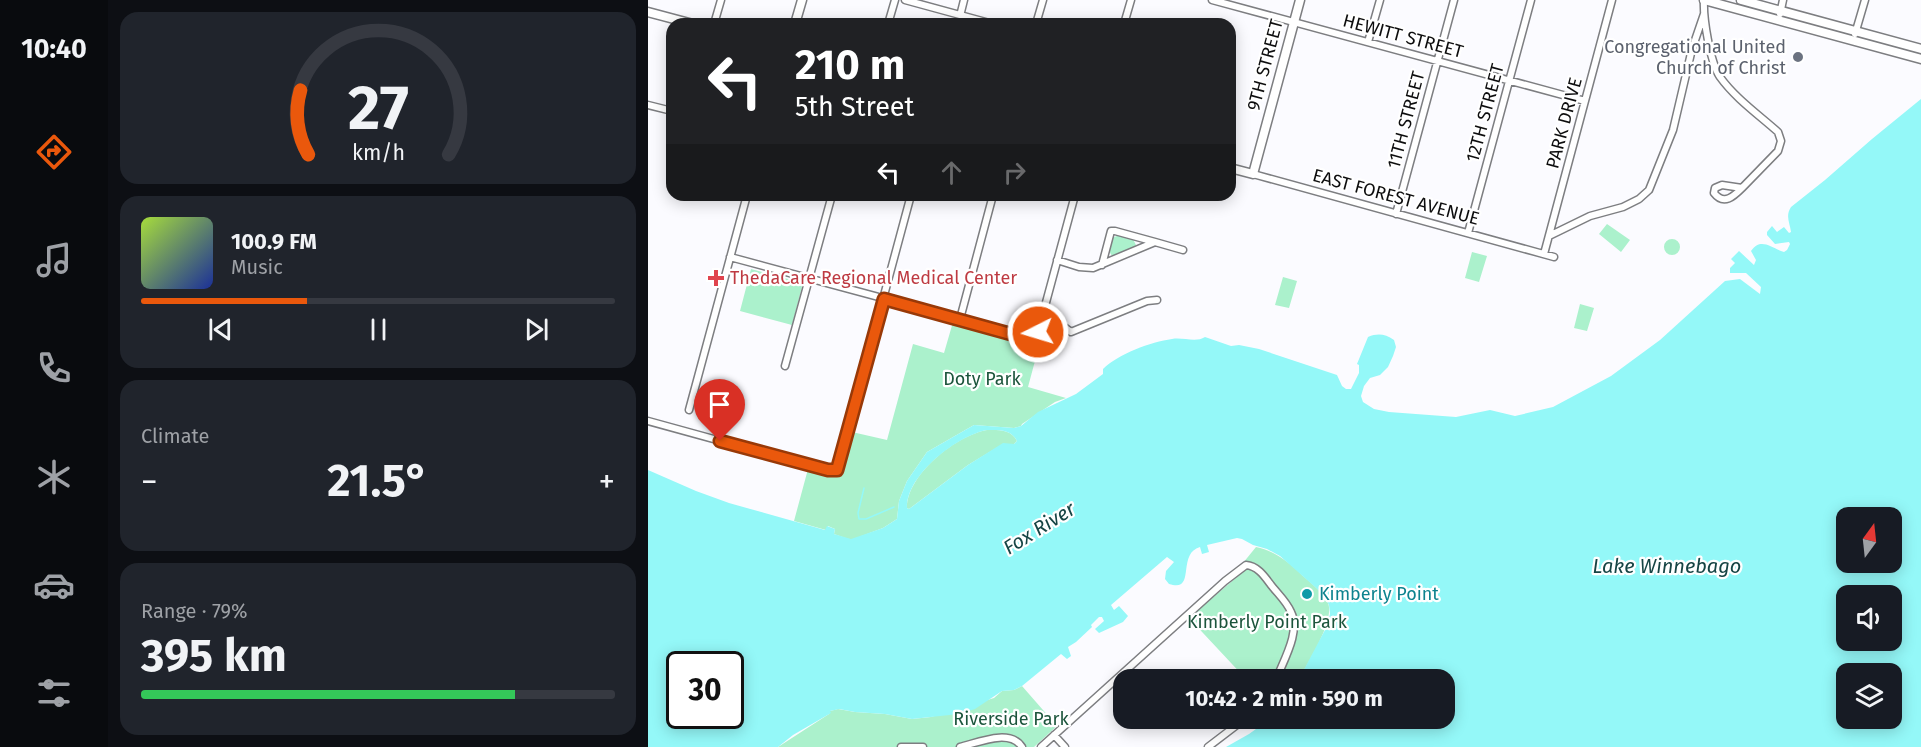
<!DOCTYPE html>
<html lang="en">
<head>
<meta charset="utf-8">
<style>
	:root { --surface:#171b24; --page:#20242c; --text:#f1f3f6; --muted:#9ea1a6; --line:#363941; --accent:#ea580c }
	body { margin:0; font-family:"Fira Sans",sans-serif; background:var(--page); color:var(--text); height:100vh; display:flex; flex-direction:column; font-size:22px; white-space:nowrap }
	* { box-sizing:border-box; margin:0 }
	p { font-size:20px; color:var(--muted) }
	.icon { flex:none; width:33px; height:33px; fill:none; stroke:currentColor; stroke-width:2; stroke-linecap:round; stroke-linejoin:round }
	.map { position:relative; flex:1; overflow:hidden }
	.panel { display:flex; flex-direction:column; gap:12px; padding:12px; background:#0d0f14; width:540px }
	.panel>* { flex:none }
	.top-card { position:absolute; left:18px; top:18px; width:570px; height:183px; border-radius:18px; box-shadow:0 3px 15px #0003; background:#202124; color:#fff; overflow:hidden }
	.needle { width:39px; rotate:15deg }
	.buttons { position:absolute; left:1188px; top:507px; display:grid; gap:12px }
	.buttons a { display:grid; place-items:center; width:66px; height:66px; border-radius:12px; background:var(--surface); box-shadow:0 3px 15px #0003; font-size:30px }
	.speed { position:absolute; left:18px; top:651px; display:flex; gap:12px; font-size:30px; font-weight:700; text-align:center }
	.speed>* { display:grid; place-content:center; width:78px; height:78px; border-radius:50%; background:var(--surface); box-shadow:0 3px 15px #0003; line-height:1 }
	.speed .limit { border:3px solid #111; border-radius:9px; background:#fff; color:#111 }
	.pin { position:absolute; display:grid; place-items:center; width:51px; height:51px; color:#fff; margin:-62px -26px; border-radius:50% 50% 50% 0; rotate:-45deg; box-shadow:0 0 6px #0007 }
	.pin .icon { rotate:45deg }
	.me { position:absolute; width:66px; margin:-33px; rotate:265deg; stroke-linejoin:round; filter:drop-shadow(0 0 4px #0008) }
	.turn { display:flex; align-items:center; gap:21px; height:126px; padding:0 30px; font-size:27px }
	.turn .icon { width:78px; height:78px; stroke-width:2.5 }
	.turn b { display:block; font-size:42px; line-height:51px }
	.lanes { display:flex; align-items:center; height:57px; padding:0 30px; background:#0003; justify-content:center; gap:30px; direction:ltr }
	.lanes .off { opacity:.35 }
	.big { font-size:45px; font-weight:700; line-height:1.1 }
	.panel .card { flex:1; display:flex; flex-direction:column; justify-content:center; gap:9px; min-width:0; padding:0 21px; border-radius:18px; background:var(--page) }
	.panel .dial { align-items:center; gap:0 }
	.dial svg { height:156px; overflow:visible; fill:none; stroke:var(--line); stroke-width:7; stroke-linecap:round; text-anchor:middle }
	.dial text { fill:var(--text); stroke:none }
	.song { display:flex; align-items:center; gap:18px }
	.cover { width:72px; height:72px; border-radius:9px; background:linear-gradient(135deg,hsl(80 70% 55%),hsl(230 70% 35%)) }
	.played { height:6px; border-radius:3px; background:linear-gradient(90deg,var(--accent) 35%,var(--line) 35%) }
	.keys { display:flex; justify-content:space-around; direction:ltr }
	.heat { display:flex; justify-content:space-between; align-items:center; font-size:33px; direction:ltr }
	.charge { height:9px; border-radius:4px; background:linear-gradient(90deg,#34c759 79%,var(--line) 0) }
	.trip { position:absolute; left:465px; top:669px; width:342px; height:60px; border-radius:18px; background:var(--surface); box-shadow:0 3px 15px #0003; font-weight:700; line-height:60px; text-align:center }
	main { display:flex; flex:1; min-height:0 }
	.tabs { display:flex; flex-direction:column; width:108px; justify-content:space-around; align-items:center; background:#090b0e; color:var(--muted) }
	.tabs .icon { width:42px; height:42px }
	.tabs .selected { color:var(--accent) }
	.tabs b { font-size:27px; color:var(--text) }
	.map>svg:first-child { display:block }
</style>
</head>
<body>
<main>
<nav class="tabs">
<b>10:40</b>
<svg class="icon selected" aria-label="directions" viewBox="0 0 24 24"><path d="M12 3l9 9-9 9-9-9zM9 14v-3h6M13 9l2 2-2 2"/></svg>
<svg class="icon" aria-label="music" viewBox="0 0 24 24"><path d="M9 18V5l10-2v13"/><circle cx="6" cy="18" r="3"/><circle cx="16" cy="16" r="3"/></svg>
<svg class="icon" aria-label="phone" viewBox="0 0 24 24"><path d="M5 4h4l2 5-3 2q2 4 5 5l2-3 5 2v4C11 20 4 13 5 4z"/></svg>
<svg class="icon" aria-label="climate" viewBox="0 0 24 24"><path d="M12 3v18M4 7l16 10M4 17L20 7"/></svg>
<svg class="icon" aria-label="car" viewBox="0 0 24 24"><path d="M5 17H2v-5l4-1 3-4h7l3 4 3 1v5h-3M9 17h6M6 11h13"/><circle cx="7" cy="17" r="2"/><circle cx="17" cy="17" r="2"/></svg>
<svg class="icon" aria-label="filters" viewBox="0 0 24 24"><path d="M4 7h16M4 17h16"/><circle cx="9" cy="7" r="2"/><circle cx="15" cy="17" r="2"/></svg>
</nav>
<section class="panel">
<div class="card dial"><svg viewBox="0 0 100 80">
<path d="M14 69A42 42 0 1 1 86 69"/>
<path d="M14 69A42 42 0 0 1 10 36" stroke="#ea580c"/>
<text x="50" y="56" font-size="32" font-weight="700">27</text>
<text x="50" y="72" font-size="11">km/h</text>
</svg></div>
<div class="card">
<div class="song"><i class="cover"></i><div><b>100.9 FM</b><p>Music</p></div></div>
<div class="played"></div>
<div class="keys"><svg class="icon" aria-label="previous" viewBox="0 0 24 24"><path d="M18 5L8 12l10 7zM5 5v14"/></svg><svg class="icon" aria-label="pause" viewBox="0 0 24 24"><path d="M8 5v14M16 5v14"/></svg><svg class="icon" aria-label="next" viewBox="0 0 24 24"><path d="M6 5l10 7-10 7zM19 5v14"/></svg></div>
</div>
<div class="card"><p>Climate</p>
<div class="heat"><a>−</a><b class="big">21.5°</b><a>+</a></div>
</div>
<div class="card"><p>Range · 79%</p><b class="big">395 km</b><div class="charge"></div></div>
</section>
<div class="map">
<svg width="1273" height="747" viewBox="0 0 1273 747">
	<rect width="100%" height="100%" fill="#fbfbff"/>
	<!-- green -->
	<path fill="#abf1cc" d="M959,224L982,240L973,252L951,234Z
		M471,235L485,239L488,245L485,248L464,256L461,251L464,238Z
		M1016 247a8 8 0 1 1 16 0a8 8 0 1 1-16 0Z
		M824,252L839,256L831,282L817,278Z
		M103,269L155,283L144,325L92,311Z
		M635,277L649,281L641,308L627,305Z
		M932,304L946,308L939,331L926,328Z
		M305,322L375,342H384L391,338V346L380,387L418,398L407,402L374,424L373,426L366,428L326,425L279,452L259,481L251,501L249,519L235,528L203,540L186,534L187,529L180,526L178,530L146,521L160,469L191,477L204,432L239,440L265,344L296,353Z
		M339,430C351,430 363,429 369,441L366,444H355L320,465L261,509L259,508C259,474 309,435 339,430Z
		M608,547C627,551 641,562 655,576C664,584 675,592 680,603C687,620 660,663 651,679H598L541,618L597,570L595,563Z
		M374,686L409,726L386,747H130L181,714L182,711L190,709L207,712L237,714L264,719L283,717L346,698L354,691L366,690Z"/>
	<!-- water -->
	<path fill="#94f8f8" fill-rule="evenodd" d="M1273,99V747H578L601,734L622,719L796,718V680L651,679L678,628L682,614L681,605L675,594L632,556L619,549L605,545L594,539L589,538L559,545L561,552L554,554L552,547C528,554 549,593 521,584L517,579L518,571L526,562L519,557L463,605L466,610L471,606L480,616L475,622L451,633L447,629L456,621L454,617H451L443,625L444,627L428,642L420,647L423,656L419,659L413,654L374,686L366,690L354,691L327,709L311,714L264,719L237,714L207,712L191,709L182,711L183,713L145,735L130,747H0V470L48,491L81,503L177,530L179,526L187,529L186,534L203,539L235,528L249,519L251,501L259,481L279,452L326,425L366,428L373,426L390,412L428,394L455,374V369C470,354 503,342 524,339C535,337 548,343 557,337L583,346L591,345L611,349L689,375L694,386L698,389H703L711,373V365L709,364L720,337C730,333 737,334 746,340L748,347L745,356L740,367L732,375L722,378L716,386L713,396L715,402L726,409L741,412L808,417L842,410L867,416L905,407L963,376L1012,340L1077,281L1092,279L1112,294L1113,287L1098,273H1082V268L1087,263L1083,259L1091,251L1106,265L1108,260L1103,251C1113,237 1123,248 1136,252L1139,250L1142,244L1141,242L1127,244L1119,235V232L1124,226L1129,232L1136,227L1141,233L1143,232C1142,223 1137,216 1143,207L1177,180L1224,139ZM339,430C351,430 363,429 369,441L366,444L355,443L320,465L261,509L259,508C258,475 310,435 339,430ZM1198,518H1244V562H1198ZM1198,596H1244V640H1198ZM32,664H82V716H32ZM1198,674H1244V718H1198Z"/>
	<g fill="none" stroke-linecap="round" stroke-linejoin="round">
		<!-- stream -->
		<path stroke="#94f8f8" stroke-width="1.5" d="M216,488L210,513L211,519H218L246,507"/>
		<!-- street casing -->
		<g stroke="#7d7e81" stroke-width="9">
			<path id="street" d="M257,0L345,24
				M564,0L937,101
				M1056,0C1055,18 1062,62 1072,77C1087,98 1111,115 1130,132L1133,141L1130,151L1094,188
				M1132,14L1135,0
				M66,24L73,0
				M240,24L247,0
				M310,24L316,0
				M388,24L395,0
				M476,24L483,0
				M1207,34L1217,0
				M720,42L732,0
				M0,105L24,111
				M605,174L906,257
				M1074,185L1094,188C1086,196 1076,206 1066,193L1067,188Z
				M748,214L806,0
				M820,233L883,0
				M901,236L942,216L975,207L991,199L1001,190L1025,130L1044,49L1056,14
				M896,254L964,0
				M82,257L383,338L390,332L427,195
				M409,260L431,267L445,268L507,242L535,250
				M454,265L463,231H467L507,242
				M395,315L401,316L423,332L499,301L509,300
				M312,319L345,195
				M137,366L184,195
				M41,410L99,195
				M0,421L182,471L189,470L263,195
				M406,735L417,747
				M253,747H275
				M312,747C329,743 362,728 374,747
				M393,747L577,581L598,565C610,566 617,577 623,585C630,594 639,602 643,612C653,632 635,661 628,680
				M560,747L598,718"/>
		</g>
		<!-- secondary casing -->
		<g stroke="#7d7e81" stroke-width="11">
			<path id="secondary" d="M1056,0L1273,59
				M1093,0L1273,49
				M0,12L45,24
				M147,24L154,0
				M582,168L605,174L652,0"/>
		</g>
		<!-- street -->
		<use href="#street" stroke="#fff" stroke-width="6"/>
		<!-- secondary -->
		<use href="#secondary" stroke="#fff" stroke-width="8"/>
	</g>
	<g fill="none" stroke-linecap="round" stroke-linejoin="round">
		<!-- route casing -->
		<g stroke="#983908" stroke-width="15">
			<path id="route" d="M72,441L180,470H189L236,299L377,338H385L390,332"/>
		</g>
		<!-- route -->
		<use href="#route" stroke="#ea580c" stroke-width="10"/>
	</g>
	<!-- markers -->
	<circle fill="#6b7280" stroke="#fff" stroke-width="2" cx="1150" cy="57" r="6"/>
	<path fill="#e0444e" stroke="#fff" stroke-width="2" d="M65 269h6v6h6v6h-6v6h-6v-6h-6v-6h6z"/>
	<circle fill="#0f9aa8" stroke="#fff" stroke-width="2" cx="659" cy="594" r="6"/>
	<g text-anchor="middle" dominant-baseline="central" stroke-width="4.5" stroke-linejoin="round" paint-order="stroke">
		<!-- street labels -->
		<g font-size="18" fill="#0d0d0e" stroke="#fff">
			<text transform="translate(755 36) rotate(15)">HEWITT STREET</text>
			<text transform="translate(617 65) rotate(-75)">9TH STREET</text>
			<text transform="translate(837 113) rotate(-75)">12TH STREET</text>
			<text transform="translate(758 120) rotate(-75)">11TH STREET</text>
			<text transform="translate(916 123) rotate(-75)">PARK DRIVE</text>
			<text transform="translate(748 197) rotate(15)">EAST FOREST AVENUE</text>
		</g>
		<!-- worship labels -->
		<g font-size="18" fill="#5b616d" stroke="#fff" text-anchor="end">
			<text x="1138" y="47">Congregational United<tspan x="1138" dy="21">Church of Christ</tspan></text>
		</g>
		<!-- health labels -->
		<g font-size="18" fill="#be3a42" stroke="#fff" text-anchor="start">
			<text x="82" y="278">ThedaCare Regional Medical Center</text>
		</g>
		<!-- park labels -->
		<g font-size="18" fill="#1c553c" stroke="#fff">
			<text x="334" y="379">Doty Park</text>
			<text x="619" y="622">Kimberly Point Park</text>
			<text x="363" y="719">Riverside Park</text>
		</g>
		<!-- culture labels -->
		<g font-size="18" fill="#0d838f" stroke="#fff" text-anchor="start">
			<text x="671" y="594">Kimberly Point</text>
		</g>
		<!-- water labels -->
		<g font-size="20" font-style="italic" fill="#164545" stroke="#fff">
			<text transform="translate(391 528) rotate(-32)">Fox River</text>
			<text x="1019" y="566">Lake Winnebago</text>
		</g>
	</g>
</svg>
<div class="buttons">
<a><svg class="needle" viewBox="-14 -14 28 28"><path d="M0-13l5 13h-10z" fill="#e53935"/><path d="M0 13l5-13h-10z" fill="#9ea1a6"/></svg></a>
<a><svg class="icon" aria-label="sound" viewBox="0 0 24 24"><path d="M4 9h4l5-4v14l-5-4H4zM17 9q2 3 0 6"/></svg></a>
<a><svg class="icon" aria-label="layers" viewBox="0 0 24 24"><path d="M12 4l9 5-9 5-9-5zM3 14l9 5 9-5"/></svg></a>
</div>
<div class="speed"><div class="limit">30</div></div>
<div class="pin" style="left:72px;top:441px;background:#d93025"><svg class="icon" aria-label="arrive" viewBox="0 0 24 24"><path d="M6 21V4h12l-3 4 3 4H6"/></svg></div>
<svg class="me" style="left:390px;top:332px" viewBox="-20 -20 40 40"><circle r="17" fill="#ea580c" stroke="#fff" stroke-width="3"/><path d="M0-11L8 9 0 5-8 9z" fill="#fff"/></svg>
<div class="trip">10:42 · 2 min · 590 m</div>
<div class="top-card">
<div class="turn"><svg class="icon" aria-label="left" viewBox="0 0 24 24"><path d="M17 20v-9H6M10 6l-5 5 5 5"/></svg><div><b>210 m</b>5th Street</div></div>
<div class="lanes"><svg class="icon" aria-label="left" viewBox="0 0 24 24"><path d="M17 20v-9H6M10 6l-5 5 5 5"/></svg><svg class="icon off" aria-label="ahead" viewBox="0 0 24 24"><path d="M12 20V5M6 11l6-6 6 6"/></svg><svg class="icon off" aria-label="right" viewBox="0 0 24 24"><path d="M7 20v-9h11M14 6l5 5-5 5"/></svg></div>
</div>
</div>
</main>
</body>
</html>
